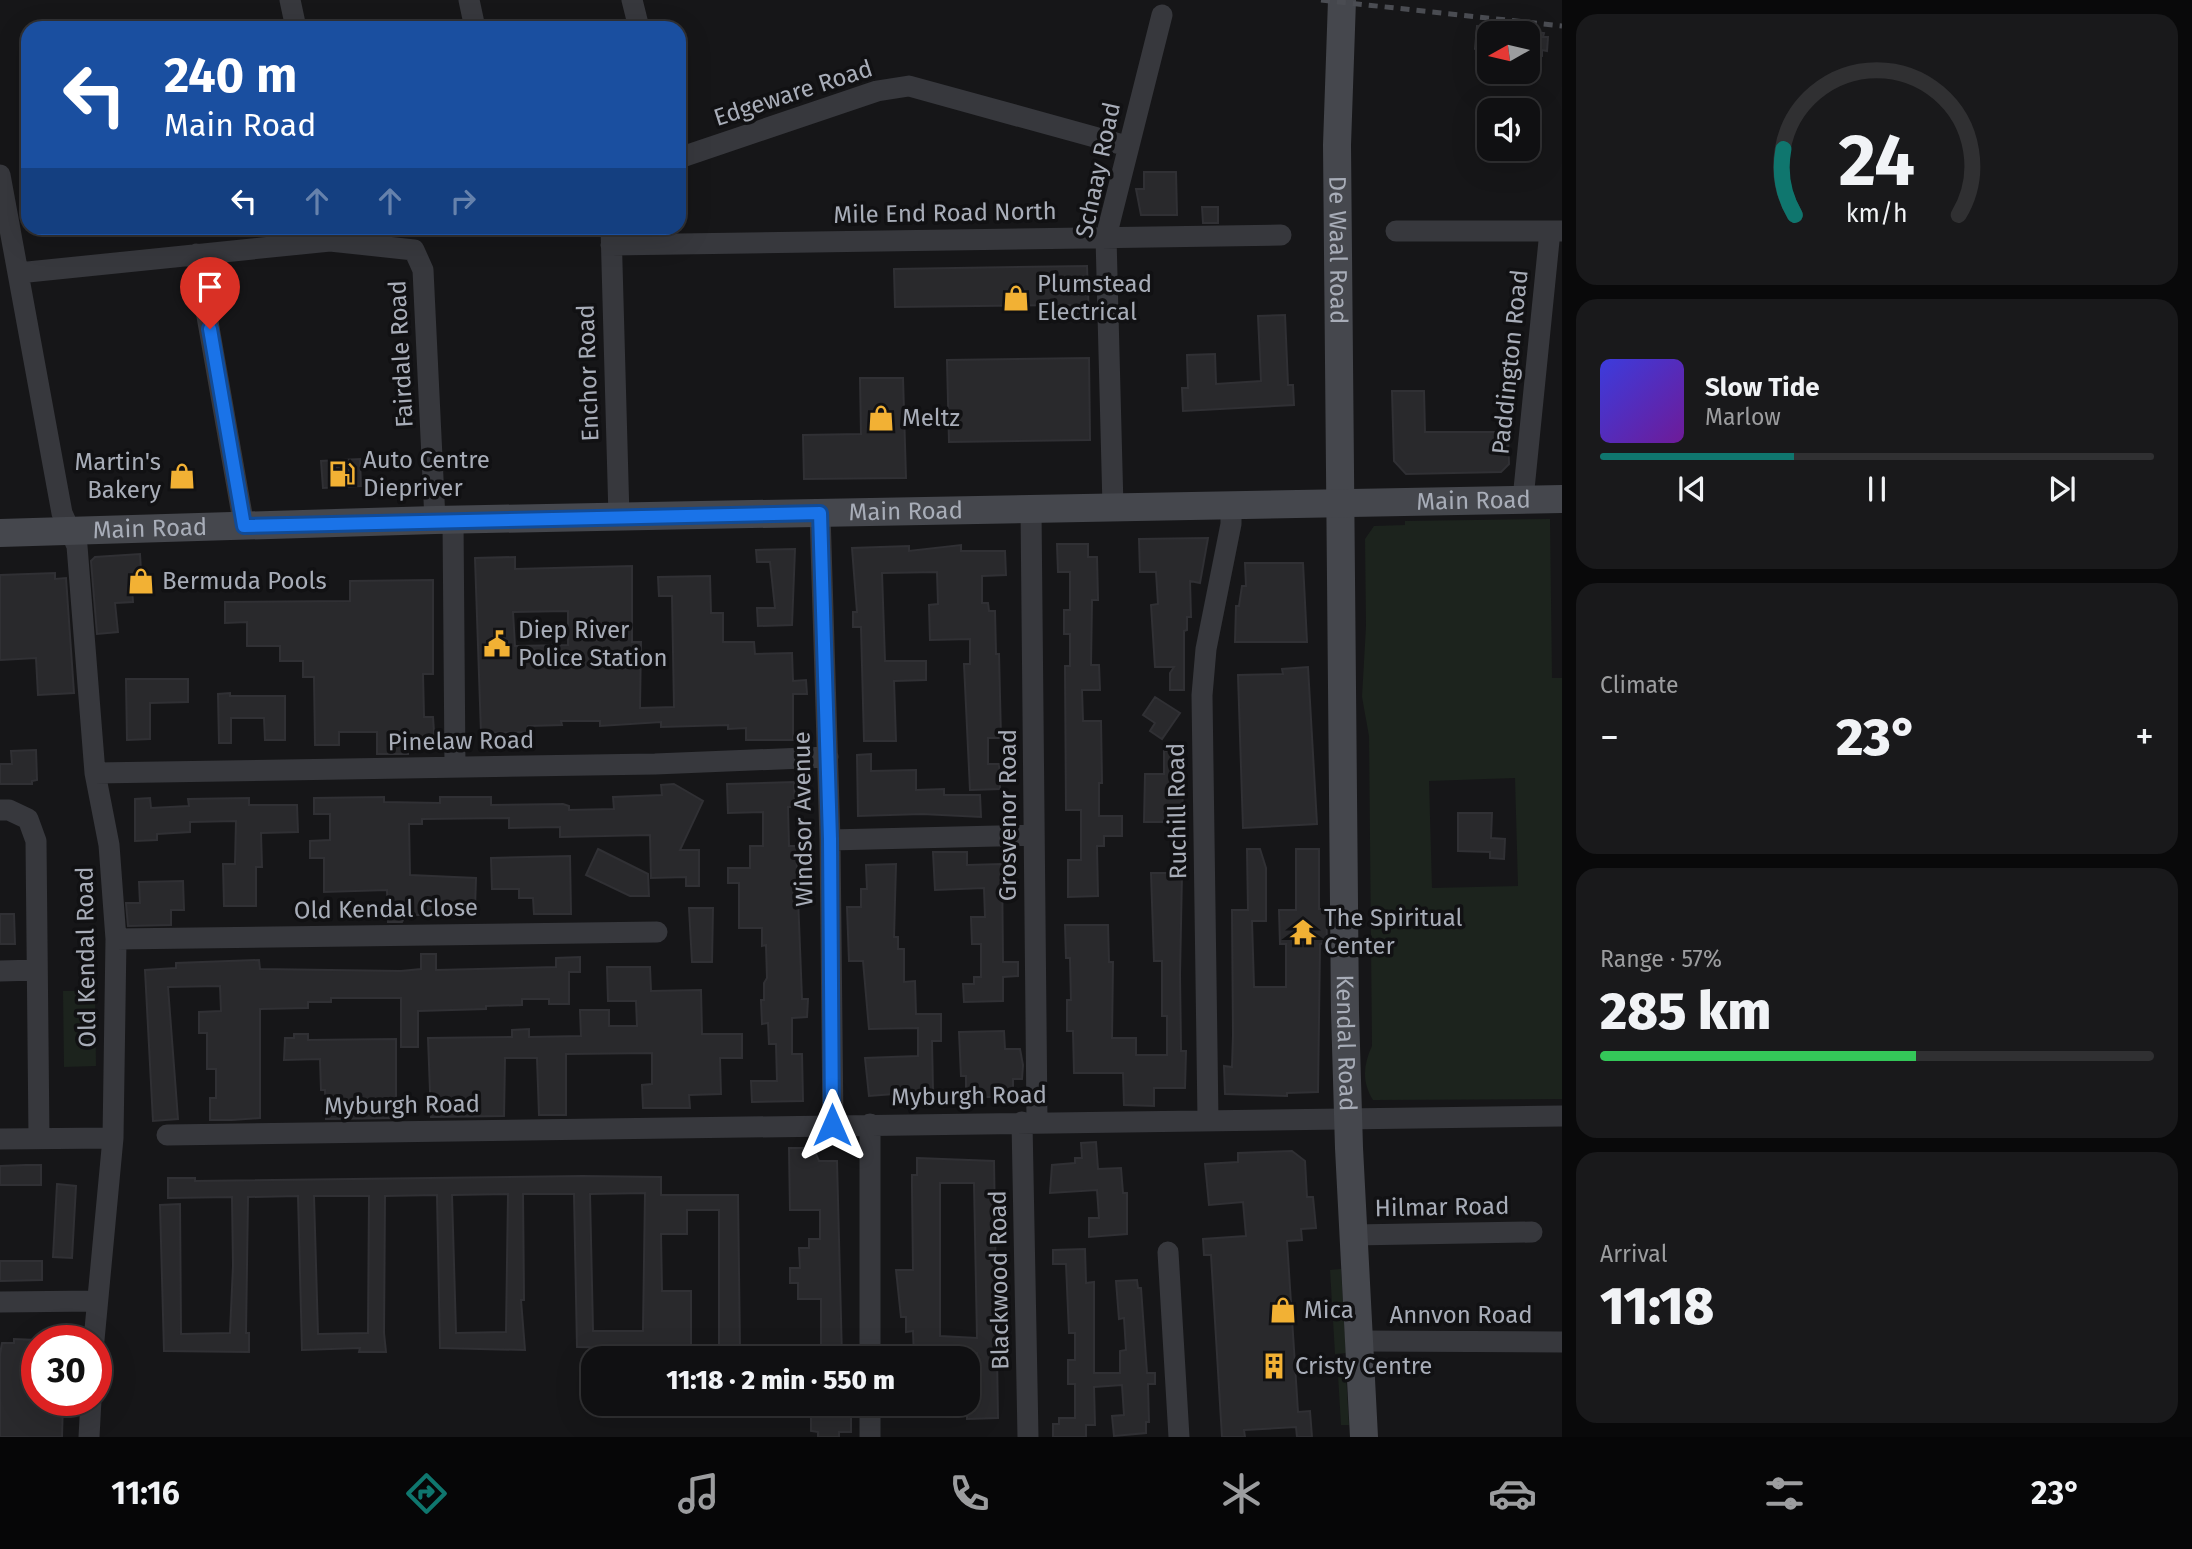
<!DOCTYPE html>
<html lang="en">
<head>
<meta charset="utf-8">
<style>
	:root { --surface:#101012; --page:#19191b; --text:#f1f3f6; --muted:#9c9d9f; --line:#303032; --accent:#0f766e }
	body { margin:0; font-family:"Fira Sans",sans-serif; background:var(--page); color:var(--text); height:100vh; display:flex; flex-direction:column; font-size:26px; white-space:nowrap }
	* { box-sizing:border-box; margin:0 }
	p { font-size:23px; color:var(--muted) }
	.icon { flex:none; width:38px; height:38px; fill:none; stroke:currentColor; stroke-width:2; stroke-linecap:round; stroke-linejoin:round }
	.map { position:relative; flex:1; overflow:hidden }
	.side { display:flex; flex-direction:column; gap:14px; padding:14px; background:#09090a; width:630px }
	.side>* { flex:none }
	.hud { position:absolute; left:21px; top:21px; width:665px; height:214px; border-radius:21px; box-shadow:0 7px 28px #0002,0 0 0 2px var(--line); background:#1a4fa0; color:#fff; overflow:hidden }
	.needle { width:46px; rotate:262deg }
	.fabs { position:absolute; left:1477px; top:21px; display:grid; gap:14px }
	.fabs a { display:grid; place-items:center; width:63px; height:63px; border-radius:14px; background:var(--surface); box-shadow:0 7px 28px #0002,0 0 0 2px var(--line); font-size:35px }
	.speed { position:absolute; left:21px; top:1325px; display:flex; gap:14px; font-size:35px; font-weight:700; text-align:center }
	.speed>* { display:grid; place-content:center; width:91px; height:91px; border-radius:50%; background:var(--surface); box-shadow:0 7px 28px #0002,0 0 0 2px var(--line); line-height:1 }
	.speed .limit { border:10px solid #d22; background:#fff; color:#111 }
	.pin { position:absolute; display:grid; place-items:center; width:60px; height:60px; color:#fff; margin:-72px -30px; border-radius:50% 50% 50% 0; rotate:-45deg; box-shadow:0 0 7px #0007 }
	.pin .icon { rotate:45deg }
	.me { position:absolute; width:77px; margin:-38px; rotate:0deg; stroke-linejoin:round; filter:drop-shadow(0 0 5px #0008) }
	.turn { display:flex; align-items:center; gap:24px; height:147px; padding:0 28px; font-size:32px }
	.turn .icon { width:91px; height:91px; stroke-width:2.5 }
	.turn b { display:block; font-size:49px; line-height:60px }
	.lanes { display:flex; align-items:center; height:66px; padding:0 28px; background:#0003; justify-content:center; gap:35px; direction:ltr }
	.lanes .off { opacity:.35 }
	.big { font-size:52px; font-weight:800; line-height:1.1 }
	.side .card { flex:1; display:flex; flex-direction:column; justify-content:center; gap:10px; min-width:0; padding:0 24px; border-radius:21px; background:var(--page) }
	.side .dial { align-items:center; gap:0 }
	.dial svg { height:182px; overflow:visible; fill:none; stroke:var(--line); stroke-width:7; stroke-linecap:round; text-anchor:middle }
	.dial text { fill:var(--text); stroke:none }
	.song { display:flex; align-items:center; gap:21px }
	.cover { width:84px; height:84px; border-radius:10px; background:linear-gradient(135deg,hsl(240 70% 55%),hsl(280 70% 35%)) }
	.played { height:7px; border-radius:4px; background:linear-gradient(90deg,var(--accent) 35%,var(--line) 35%) }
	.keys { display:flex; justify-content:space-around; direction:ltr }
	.heat { display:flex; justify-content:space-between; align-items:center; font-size:38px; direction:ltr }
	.charge { height:10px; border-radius:5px; background:linear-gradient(90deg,#34c759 57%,var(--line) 0) }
	.trip { position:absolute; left:581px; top:1346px; width:399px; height:70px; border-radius:21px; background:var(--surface); box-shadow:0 7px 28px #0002,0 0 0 2px var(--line); font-weight:800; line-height:70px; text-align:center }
	.tabs { display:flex; height:112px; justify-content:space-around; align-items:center; background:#060607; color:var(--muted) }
	.tabs .icon { width:49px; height:49px }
	.tabs .on { color:var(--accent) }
	.tabs b { font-size:32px; color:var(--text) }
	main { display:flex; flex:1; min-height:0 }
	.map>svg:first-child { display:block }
</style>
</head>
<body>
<main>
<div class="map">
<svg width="1562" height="1437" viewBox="0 0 1562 1437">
	<rect width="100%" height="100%" fill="#161618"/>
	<!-- green -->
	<path fill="#1c231d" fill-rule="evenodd" d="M1550,519L1552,678H1562V1099L1373,1100C1362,1082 1363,1065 1372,1046L1369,736L1362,697L1366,626L1365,539L1374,526L1405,525V521ZM1515,778L1518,886L1432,888L1429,781Z
		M63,991H95L96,1066L64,1067Z
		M1341,1269L1346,1353L1335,1354L1330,1270Z
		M1338,1375H1346L1349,1425H1341Z"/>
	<!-- building -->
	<path fill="#29292c" stroke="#303034" stroke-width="2" fill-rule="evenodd" d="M1477,26L1489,27V51L1475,49Z
		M1528,31L1544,33L1543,37H1548L1547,51L1542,50V56L1528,55Z
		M1144,172H1176L1177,215H1141L1136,189H1144Z
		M1202,207H1218V223H1203Z
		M1087,266L1089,318H1070V305L895,307L894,269Z
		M1285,315L1288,385H1293L1294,405L1183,411L1182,388H1188L1187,355L1215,354L1216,384L1261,381L1258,316Z
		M1089,358L1090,440L949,442L947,360Z
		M860,378H903L906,478L804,479L803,435L861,434Z
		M1392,391H1424L1425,432H1508L1509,464L1501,472L1406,474L1394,461Z
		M360,459L361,486L323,488L321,461Z
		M1208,538L1200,583L1190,581L1191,617H1187V630L1184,631V690H1170V673L1174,667H1155L1151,605L1158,604L1156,572H1140L1139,539Z
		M1057,544H1088V557H1097L1098,600H1092L1091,665H1099L1100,690H1082L1083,721H1101L1102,783H1099V816H1122V836H1104V846H1097L1098,896L1068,897V860H1081V810H1066L1065,666H1070V634H1064V610H1070V572H1058Z
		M961,545V551H1005L1006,575L982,576V603H988L989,611H995L996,654H999L1001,738H988V764H999L1000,789L970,790L964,664H970V639L930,640L929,605L938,604L937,572L882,573L885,661H926V680L894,681L896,741H864L861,627H853V612H857L852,548L909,546V551Z
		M795,549L792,625L758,626L757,608H775L770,562H757L756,550Z
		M140,554L142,588H132L133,602L115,603L118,632L97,634L91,561L95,557Z
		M515,557V569L632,566V642H641L640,708L674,707L672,596H659L658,577L710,576L711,613H723V642H754L755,654L792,653L793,681L806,680L807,694H793V740H746V728L728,729V725L661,727V722L600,726V721H561L562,725L528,726V732L481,733L475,558ZM568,611V645L515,646L513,612Z
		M1245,563H1303L1307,642H1235L1236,606H1239L1242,586H1246Z
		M55,573V579L66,578L74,693L38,695L36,658L0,660V575Z
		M433,580V674H423L424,717H433L435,747H408V754H377V732H339V745H315L314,677H303V661H280V646H247V622L225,623V602L350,601V581Z
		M1308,667L1317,824L1243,828L1238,675L1283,674L1282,669Z
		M126,679H188V702L150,703V739L127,740Z
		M230,693V696H285V740H265L264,718H231V743H219L218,694Z
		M1155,697L1180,713L1162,739L1150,731L1155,723L1143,715Z
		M36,750L37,780L32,781V784H0V764H12L11,751Z
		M1164,751H1177V758H1182L1183,822H1144L1145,774H1164Z
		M871,754V771L916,770V790L944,789V795H980L981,817L922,814L858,816L857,755Z
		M794,782L795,807H788L789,846H796L802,999H808L807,1017L792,1018V1054H802L803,1101L752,1102L751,1081H777L776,1044H769L768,1023L762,1024L761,1000H764V983L767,978L766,945L762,946V928H739V883H728V868H750V846H763V812L728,813L727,784Z
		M674,784L703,801L680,850H699V886H686V877L651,878L650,835L560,837V827L509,828V818L422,819V824H409L410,875L476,878L475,909H466L467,914L417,915L405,916L402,922H388L387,890L324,892V858H310V841L330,840V814H314V798L384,797V802L440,803V797H491V805L563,804L569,806V810L614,809L613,797L662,795L661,785Z
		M150,798L151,808L189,806L188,799L249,798V805H297L298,832L261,833L262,867H256V906H224L223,864H235L236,821L190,822V832L157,834V840L135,841V799Z
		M1458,813H1492L1491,838L1505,839L1504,859L1490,858V852L1458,851Z
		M598,849L648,874L649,896H630L586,875Z
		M1247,849H1260L1266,868V921H1252L1254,987H1286V944H1280L1279,910H1296V849H1319V909H1326L1327,943L1320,944L1318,1092L1287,1093V1096L1225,1094L1224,1066L1232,1067L1233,1035L1232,910H1248Z
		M933,852H967V865L1002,864L1003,962H1018V976L1003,977V1001L964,1002L963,984H974V977H981V944H972L971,917H985L984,888L935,890Z
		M570,856L571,914H534L533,898H519V889H492L491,858Z
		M896,864L894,937H898V949H904V982L915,981L916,1014H941V1041H932L933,1091L869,1096L865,1058L918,1056V1028L869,1029L863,961H849L847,907H861V889H867L866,865Z
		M1151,873H1182L1180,975L1181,1051H1186L1185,1088H1154V1106L1124,1105L1123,1073H1074L1073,1031H1067V1000H1071L1070,958H1066L1065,925H1108L1109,962H1113L1112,1038H1136V1055H1167V1016H1162V961H1154Z
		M183,881L184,910H171V925L128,926L126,903H140L139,882Z
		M689,908H713L712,962H692Z
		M0,914H14L15,944H0Z
		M421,954H436V970L556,967V958L580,957V972H569V1004H549V999H522V1005L486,1006V1009L418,1011V1047H401V998H331V1002H308V1008L260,1009V1118L232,1120H210V1098H216V1069H207V1033H199V1012L221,1011L220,986L168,987L178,1119L153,1121L145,970L176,968V963L259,960L260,969L401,971L421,969Z
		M607,967H650L651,991L701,990L702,1034H742V1058H720L721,1094L689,1095L690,1108H643L642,1085L652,1084V1053L566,1054V1115H539L537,1058H505L504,1116L431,1117L428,1038L512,1037V1030L529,1029V1037L581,1036L580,1010H609V1026H637L636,1001H608Z
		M1004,1031L1005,1049H1020L1023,1065L1022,1079H1013V1097H966V1076H961L959,1032Z
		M294,1034H308V1040L396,1039V1118L326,1119L325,1090H321L320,1059L284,1060L285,1038H294Z
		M1096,1142L1098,1169L1121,1168L1123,1193H1127V1234L1089,1237V1218H1099L1097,1190L1050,1193L1052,1165L1075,1163V1158H1082L1081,1143Z
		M789,1148H803V1154H816L819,1161H837L842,1358H821V1299H798V1283H790V1268H800L799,1248H809V1239H820V1210H790Z
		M1292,1151L1305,1161L1307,1197H1313L1316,1228L1301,1229L1302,1240L1287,1241L1298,1412L1310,1411L1312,1437H1297L1296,1427L1244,1430L1245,1437H1222L1211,1255H1204L1203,1239L1246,1236L1243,1202L1209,1205L1205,1164L1238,1162V1153Z
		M917,1158L994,1161L998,1418L967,1419V1404H977V1353L914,1358L913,1331L906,1332V1317H901L896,1270H913L912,1187V1175H917ZM940,1183H974L977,1338L940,1336Z
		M26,1165H41V1185H0V1166Z
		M582,1176L661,1177V1195H738L740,1351H719V1210H687V1234H661L662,1291H691V1358H676V1349L577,1347L574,1194H523L524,1300H521L525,1350L440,1348L437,1195L385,1196L384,1333L386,1352H359L360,1348L302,1350L298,1196L248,1197L246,1333H249V1352L164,1351L160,1205L180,1204L181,1334L230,1333L233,1266L232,1197L168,1198V1178H195V1181ZM645,1193L643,1331H593L590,1194ZM508,1194L506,1332L456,1333L452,1195ZM314,1196H369L368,1333L318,1334Z
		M57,1184L76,1186L72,1258L53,1257Z
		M1085,1249L1086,1283L1094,1282V1373H1120V1351L1126,1350L1124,1318L1119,1319L1116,1281L1137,1280L1138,1288H1141L1147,1373H1155V1384H1148L1149,1422H1146V1433L1114,1436L1112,1416L1124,1415L1122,1385L1094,1387L1095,1425H1086V1437H1053V1424H1059V1418H1075V1384H1068V1360H1075V1333H1069L1066,1264H1053V1250Z
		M0,1261H42V1280L0,1281Z
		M14,1339L36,1340L37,1400H63L62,1437H0V1354L2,1343H14Z
		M818,1404H839V1412H851V1432H839V1437H818V1432L811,1431V1408H818Z"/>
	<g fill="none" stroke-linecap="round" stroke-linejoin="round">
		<!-- minor -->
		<path stroke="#37383d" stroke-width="21" d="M290,0L296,28
			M469,0L475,28
			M632,0L639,28
			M679,158L877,91L909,86L1127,146
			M0,175L62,513L77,546L95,773L109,845L116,939L113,1138L94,1340
			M611,228L619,517
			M1396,231H1562
			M611,245L1281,235
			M196,254L244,526
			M18,273L330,241L414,250L423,270L435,520
			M1523,499L1550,231
			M1113,507L1106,237L1162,15
			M1031,509L1037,1121
			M820,513L830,840L833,1125
			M453,520L455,767
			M95,773L655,764L828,757
			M0,810H9L28,819L36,841L39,1138
			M830,840L1034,835
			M116,939L657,932
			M0,971L37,970
			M1208,1120L1202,695L1206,649L1231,524V505
			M1022,1122L1028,1437
			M167,1135L1562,1116
			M0,1139L113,1138
			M1353,1235L1532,1232
			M1168,1252L1179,1437
			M0,1302L96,1301
			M1360,1341L1562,1342
			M870,1358V1124
			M89,1437L91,1400
			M870,1437V1404"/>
		<!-- secondary -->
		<g stroke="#45474d" stroke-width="28">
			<path id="s1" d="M1342,0L1337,145L1345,1012L1349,1148L1364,1437"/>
			<path id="s2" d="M0,533L435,520L1562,499"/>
		</g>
		<!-- rail -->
		<path stroke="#4a4c52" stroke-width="5" stroke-dasharray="9 7" stroke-linecap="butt" d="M1321,0L1562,26"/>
	</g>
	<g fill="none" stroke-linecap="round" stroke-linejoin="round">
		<!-- route casing -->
		<g stroke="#114b97" stroke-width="18">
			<path id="route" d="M210,329L244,526L820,513L830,839L832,1125"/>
		</g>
		<!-- route -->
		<use href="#route" stroke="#1a73e8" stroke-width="12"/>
	</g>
	<!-- icons -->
	<defs>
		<g id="shop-bare" transform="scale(2.1)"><path d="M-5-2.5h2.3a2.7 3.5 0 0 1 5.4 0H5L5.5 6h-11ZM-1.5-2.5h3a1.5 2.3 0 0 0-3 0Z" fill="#f2b134" stroke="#111113" stroke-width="2.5" paint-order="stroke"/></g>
		<g id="fuel-bare" transform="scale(2.1)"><path d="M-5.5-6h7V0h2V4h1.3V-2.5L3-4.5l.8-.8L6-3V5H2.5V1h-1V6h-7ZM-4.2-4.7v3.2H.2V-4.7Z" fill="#f2b134" stroke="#111113" stroke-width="2.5" paint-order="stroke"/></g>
		<g id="civic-bare" transform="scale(2.1)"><path d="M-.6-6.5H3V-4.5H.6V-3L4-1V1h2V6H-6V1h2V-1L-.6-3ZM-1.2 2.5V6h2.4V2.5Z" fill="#f2b134" stroke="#111113" stroke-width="2.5" paint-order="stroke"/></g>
		<g id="temple-bare" transform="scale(2.1)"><path d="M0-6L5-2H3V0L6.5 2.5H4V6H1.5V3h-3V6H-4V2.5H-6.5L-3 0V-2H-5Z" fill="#f2b134" stroke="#111113" stroke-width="2.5" paint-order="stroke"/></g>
		<g id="building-bare" transform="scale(2.1)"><path d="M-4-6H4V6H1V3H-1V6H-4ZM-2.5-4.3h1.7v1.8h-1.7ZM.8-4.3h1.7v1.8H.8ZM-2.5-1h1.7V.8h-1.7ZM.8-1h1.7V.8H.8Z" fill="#f2b134" stroke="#111113" stroke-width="2.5" paint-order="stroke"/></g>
	</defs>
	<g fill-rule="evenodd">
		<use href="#shop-bare" x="1016" y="298"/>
		<use href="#shop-bare" x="881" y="418"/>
		<use href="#fuel-bare" x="342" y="474"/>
		<use href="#shop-bare" x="182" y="476"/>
		<use href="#shop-bare" x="141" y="581"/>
		<use href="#civic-bare" x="497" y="644"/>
		<use href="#temple-bare" x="1303" y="932"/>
		<use href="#shop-bare" x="1283" y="1310"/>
		<use href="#building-bare" x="1274" y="1366"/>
	</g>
	<g text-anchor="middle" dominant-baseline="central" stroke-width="7" stroke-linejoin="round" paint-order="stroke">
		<!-- street labels -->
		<g font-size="24" fill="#a8adb8" stroke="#111113">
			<text transform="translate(793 93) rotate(-18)">Edgeware Road</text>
			<text transform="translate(1098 170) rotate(-78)">Schaay Road</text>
			<text transform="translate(945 213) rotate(-1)">Mile End Road North</text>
			<text stroke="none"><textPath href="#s1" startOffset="250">De Waal Road</textPath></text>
			<text transform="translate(401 354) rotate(-93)">Fairdale Road</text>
			<text transform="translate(1510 362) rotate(-84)">Paddington Road</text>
			<text transform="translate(588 373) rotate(-92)">Enchor Road</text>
			<text stroke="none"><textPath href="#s2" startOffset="1474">Main Road</textPath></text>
			<text stroke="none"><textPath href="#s2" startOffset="906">Main Road</textPath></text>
			<text stroke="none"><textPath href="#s2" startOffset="150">Main Road</textPath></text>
			<text transform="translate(461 741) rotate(-1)">Pinelaw Road</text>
			<text transform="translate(1177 811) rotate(-91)">Ruchill Road</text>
			<text transform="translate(1008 815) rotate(-90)">Grosvenor Road</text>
			<text transform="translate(803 819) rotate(-91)">Windsor Avenue</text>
			<text transform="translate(386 909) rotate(-1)">Old Kendal Close</text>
			<text transform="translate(86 957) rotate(-91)">Old Kendal Road</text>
			<text stroke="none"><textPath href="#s1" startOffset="1043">Kendal Road</textPath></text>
			<text transform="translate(969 1096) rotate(-1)">Myburgh Road</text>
			<text transform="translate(402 1105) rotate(-1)">Myburgh Road</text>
			<text transform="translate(1442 1207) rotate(-1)">Hilmar Road</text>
			<text transform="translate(999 1280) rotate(-91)">Blackwood Road</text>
			<text x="1461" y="1315">Annvon Road</text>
		</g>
		<!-- poi labels -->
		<g font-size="24" fill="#a8adb8" stroke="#111113" text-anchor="start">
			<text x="1037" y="284">Plumstead<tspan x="1037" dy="28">Electrical</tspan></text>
			<text x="902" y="418">Meltz</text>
			<text x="363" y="460">Auto Centre<tspan x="363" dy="28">Diepriver</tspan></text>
			<text x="161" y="462" text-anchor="end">Martin's<tspan x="161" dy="28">Bakery</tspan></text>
			<text x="162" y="581">Bermuda Pools</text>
			<text x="518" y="630">Diep River<tspan x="518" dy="28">Police Station</tspan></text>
			<text x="1324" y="918">The Spiritual<tspan x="1324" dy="28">Center</tspan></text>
			<text x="1304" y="1310">Mica</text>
			<text x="1295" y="1366">Cristy Centre</text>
		</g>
	</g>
</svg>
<div class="fabs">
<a><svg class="needle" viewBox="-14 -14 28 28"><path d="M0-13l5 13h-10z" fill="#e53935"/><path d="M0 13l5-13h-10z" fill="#9c9d9f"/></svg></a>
<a><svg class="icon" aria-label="sound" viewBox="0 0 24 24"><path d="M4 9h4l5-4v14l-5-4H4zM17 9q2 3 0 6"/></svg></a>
</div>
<div class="speed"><div class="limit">30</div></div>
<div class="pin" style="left:210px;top:329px;background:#d93025"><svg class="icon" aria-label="arrive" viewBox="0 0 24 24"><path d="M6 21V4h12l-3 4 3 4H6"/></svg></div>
<svg class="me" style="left:832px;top:1125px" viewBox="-20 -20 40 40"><path d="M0-17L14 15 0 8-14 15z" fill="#1a73e8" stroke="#fff" stroke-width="4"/></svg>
<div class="trip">11:18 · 2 min · 550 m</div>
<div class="hud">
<div class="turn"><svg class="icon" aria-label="left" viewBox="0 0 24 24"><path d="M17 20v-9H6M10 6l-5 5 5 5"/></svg><div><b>240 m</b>Main Road</div></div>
<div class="lanes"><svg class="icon" aria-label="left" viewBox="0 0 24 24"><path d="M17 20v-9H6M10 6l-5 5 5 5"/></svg><svg class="icon off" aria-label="ahead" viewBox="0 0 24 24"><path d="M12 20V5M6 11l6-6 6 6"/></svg><svg class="icon off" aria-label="ahead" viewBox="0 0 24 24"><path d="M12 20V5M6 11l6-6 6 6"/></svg><svg class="icon off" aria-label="right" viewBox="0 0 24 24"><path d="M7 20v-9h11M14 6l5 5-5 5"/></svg></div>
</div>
</div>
<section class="side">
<div class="card dial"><svg viewBox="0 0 100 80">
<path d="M14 69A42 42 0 1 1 86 69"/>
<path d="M14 69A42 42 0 0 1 9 40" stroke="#0f766e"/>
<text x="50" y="56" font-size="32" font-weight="700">24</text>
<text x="50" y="72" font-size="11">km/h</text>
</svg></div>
<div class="card">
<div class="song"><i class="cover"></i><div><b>Slow Tide</b><p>Marlow</p></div></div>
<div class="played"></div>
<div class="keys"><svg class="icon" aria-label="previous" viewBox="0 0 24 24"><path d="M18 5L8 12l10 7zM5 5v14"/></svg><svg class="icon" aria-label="pause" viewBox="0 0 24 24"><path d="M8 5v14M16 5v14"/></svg><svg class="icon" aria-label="next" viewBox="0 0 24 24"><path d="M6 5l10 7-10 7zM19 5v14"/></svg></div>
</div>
<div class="card"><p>Climate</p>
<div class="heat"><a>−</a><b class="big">23°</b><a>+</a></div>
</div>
<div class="card"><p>Range · 57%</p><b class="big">285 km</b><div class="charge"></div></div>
<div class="card"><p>Arrival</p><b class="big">11:18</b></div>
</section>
</main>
<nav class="tabs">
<b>11:16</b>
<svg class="icon on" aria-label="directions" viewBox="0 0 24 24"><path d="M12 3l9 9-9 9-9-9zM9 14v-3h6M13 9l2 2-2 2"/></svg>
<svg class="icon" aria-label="music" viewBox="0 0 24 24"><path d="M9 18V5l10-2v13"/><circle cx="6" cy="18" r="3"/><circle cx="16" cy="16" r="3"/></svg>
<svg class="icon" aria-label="phone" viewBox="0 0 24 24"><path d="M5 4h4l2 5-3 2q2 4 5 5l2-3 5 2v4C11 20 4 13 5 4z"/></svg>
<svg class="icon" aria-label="climate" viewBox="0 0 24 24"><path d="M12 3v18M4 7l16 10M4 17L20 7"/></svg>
<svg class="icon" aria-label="car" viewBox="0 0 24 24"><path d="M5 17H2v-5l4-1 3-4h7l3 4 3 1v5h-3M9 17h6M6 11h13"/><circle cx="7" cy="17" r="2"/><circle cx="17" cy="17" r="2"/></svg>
<svg class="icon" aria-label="filters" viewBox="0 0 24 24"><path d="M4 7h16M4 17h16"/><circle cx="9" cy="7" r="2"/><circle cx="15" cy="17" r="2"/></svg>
<b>23°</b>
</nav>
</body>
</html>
